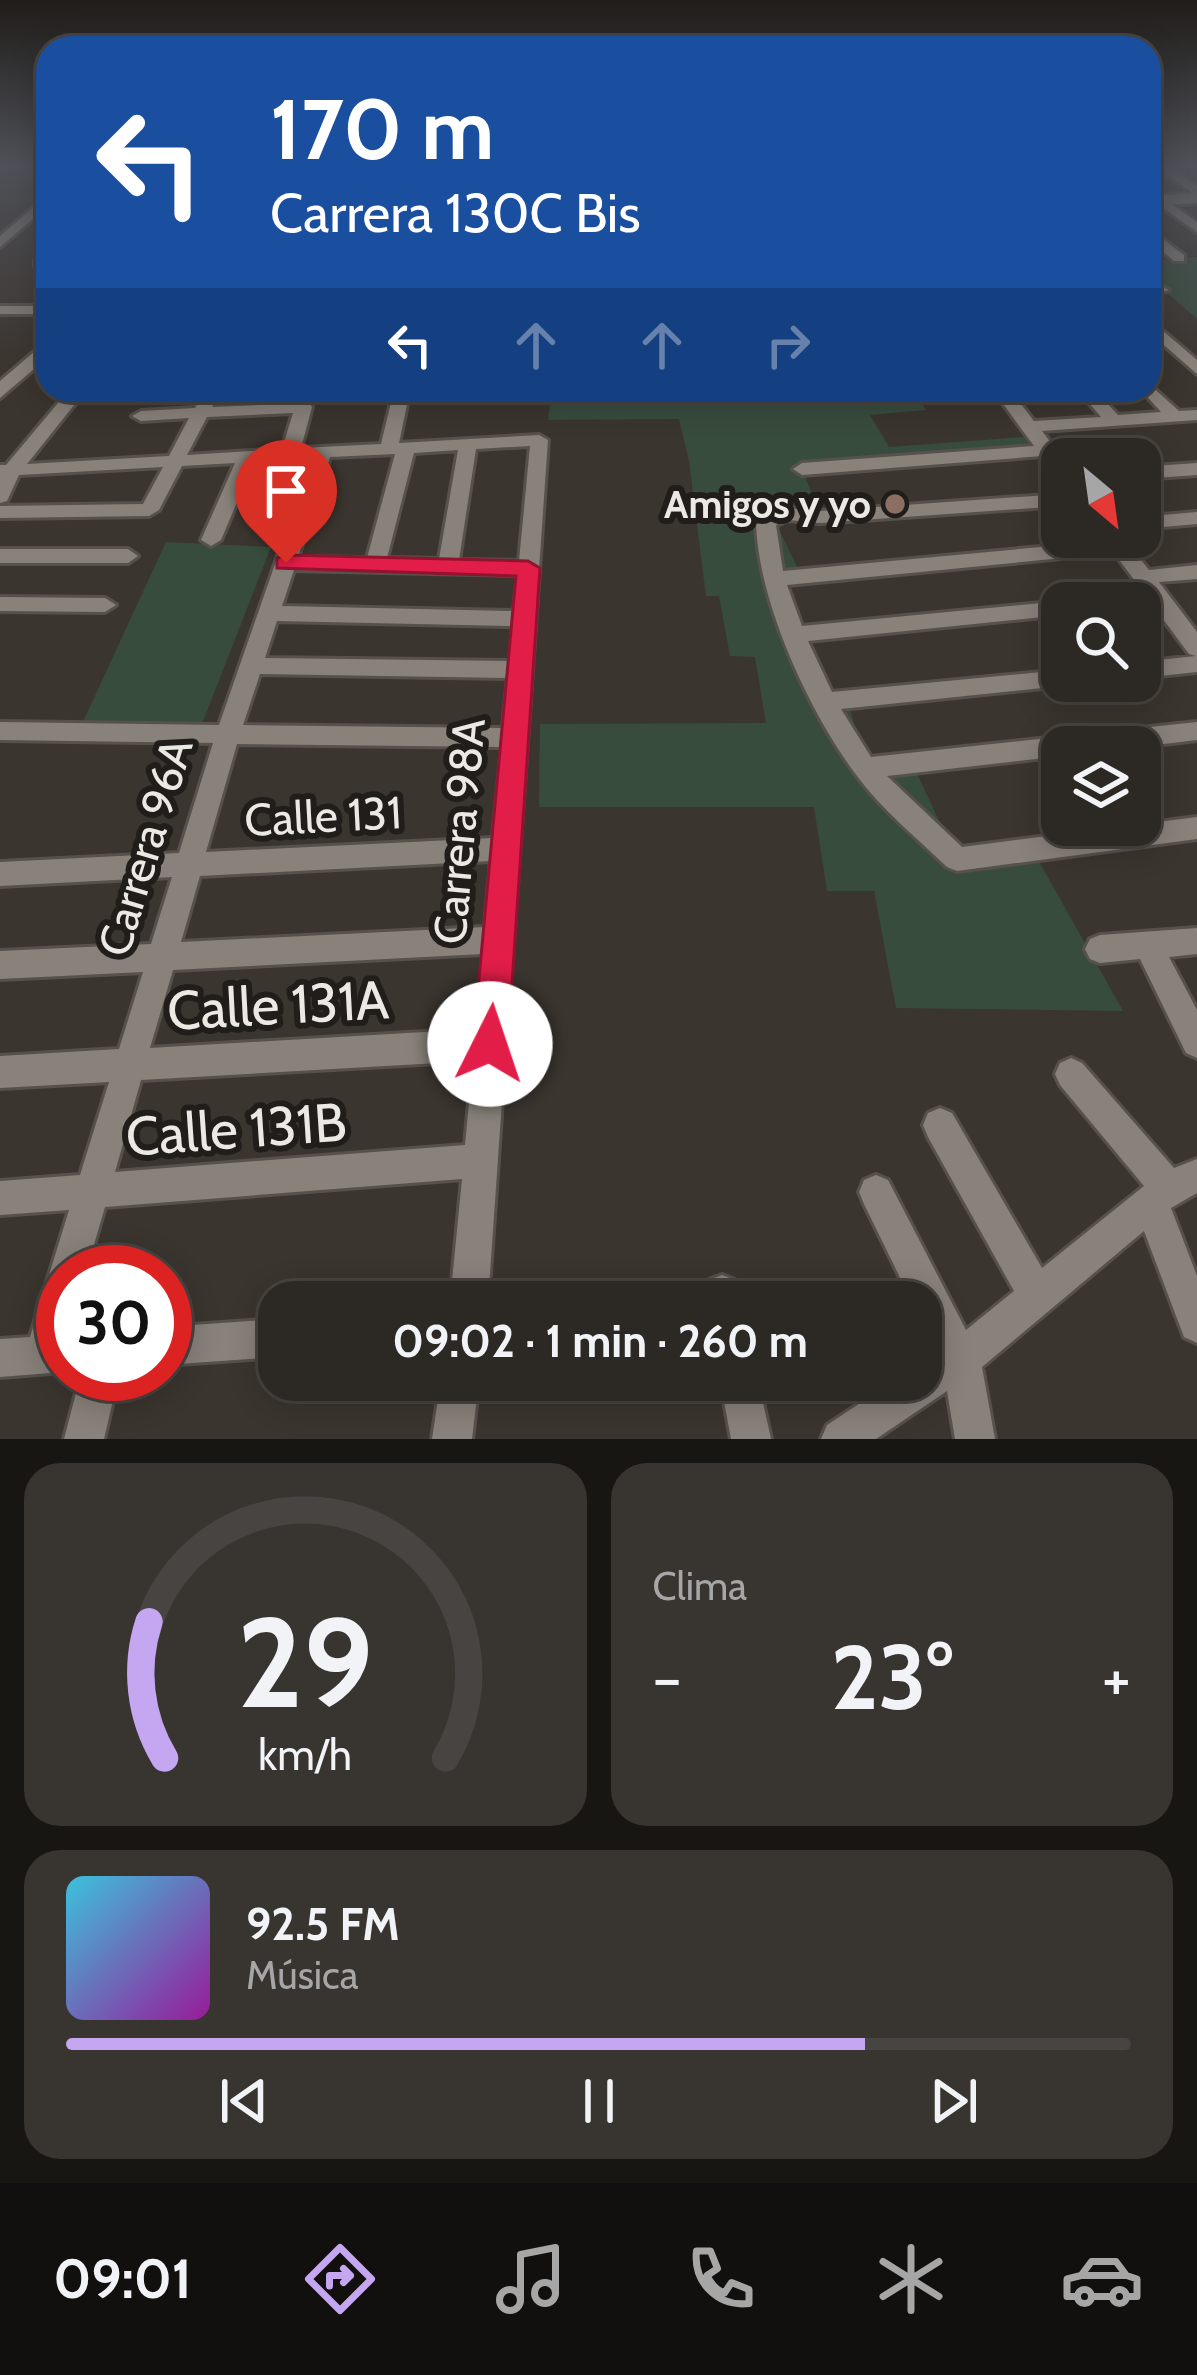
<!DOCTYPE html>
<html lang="es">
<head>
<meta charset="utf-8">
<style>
	:root { --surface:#2c2823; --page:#383430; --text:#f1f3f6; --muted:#a6a6a6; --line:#484441; --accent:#c5a6f0 }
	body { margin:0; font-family:Cabin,sans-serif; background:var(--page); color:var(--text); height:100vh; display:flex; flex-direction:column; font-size:45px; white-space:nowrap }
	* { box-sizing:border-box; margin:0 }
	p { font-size:39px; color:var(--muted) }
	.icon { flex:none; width:66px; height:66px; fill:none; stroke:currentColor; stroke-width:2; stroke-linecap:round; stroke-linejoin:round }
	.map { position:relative; height:1439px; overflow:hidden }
	.details { display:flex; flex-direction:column; gap:24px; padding:24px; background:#181613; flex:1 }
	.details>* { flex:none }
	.banner { position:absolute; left:36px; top:36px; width:1125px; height:366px; border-radius:36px; box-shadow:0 6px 30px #0003,0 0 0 3px var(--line); background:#1a4fa0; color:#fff; overflow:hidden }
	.needle { width:78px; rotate:151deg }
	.tools { position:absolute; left:1041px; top:438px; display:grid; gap:24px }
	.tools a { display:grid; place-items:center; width:120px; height:120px; border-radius:24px; background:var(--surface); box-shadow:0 6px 30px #0003,0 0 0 3px var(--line); font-size:60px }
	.speed { position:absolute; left:36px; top:1245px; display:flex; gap:24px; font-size:60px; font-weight:700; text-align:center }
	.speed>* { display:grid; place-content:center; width:156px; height:156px; border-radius:50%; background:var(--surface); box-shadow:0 6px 30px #0003,0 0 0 3px var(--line); line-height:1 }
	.speed .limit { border:18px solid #d22; background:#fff; color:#111 }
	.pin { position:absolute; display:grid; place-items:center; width:102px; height:102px; color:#fff; margin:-123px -51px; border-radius:50% 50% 50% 0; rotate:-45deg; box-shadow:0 0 12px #0007 }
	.pin .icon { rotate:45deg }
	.me { position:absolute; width:132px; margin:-66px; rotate:4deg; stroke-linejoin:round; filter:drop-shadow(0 0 9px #0008) }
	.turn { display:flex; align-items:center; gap:42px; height:252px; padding:0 36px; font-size:54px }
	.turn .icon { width:156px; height:156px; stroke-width:2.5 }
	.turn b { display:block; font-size:84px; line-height:102px }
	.lanes { display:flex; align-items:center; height:114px; padding:0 36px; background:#0003; justify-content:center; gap:60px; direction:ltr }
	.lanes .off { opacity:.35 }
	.big { font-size:90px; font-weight:700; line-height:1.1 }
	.details .tile { flex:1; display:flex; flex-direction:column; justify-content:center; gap:18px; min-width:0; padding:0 42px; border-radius:36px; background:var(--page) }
	.details .dial { align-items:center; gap:0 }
	.dial svg { height:312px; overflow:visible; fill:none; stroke:var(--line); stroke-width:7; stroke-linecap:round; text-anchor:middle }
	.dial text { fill:var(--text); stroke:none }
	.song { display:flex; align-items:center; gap:36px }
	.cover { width:144px; height:144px; border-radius:18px; background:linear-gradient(135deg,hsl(190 70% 55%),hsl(300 70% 35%)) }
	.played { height:12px; border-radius:6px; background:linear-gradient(90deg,var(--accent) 75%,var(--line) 75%) }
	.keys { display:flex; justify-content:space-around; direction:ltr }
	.heat { display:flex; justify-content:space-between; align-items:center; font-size:66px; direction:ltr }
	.details .tiles { flex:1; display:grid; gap:24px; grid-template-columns:1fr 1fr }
	.tile:last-child { grid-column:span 2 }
	.trip { position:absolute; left:258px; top:1281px; width:684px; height:120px; border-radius:36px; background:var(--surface); box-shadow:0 6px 30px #0003,0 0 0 3px var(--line); font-weight:700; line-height:120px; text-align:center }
	.dock { display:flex; height:192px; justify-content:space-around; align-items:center; background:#12100e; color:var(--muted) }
	.dock .icon { width:84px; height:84px }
	.dock .current { color:var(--accent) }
	.dock b { font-size:54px; color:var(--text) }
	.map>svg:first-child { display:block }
</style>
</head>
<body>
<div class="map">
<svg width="1197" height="1439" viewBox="0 0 1197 1439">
	<rect width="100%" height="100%" fill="#3b352f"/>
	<!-- green -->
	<path fill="#384c3e" d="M1197,257V319L1149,277V260Z
		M472,390H913L926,410L870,415L889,447L1024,437L1033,451L802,470L824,522L774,519L802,577L775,579L825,701L848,700L865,768L912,763L957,859L1032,849L1123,1011L896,1008L874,891H827L814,807H539L540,724L766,723L755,657L730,656L719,596H706L689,461L679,419L548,420L550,404H470Z
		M166,542L271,547L200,729L82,724Z"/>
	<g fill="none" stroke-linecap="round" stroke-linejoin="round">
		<!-- minor casing -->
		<g stroke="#57514c" stroke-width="6">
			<path id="minor" d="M1152,164H1166L1197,186V196Z
				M1149,188L1197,222V232L1149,198Z
				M48,195V206L0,247V236Z
				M1149,229L1184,255V261H1174L1149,240Z
				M40,259H48V267L35,266V260Z
				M1149,287L1162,286L1169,290L1149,295Z
				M0,306H48V314H0Z
				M1149,319L1197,360V374L1149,332Z
				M1149,384L1179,411L1197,410V420L1042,431L1063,459L1062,476L1055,474L1042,456L802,475L793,469L802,463L1034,446L993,390H1010L1034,421L1101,417L1078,390H1095L1118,415L1161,412L1141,390H1149Z
				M69,390H86L27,464L169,456L189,418L141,421L132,416L141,411L195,408L205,390H221L212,407L309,403L312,407L301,448L381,444L394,390H410L399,443L539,435L548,440L488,1302H450L462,1179L105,1207L86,1272H63V1372L0,1377V1339L30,1337L69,1210L0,1215V1181L80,1175L109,1082L0,1088V1056L119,1049L143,972L0,979V951L151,944L172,877L0,886V862L179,853L213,743L0,740V722L219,725L312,458L254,462L221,540L211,546L201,540L235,463L182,466L159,510L149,516L0,518V506L143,504L163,467L19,475L7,501L0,503V465H6ZM293,413L282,449L187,455L207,417ZM530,446L519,561L459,560L476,449ZM458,450L439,559L387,558L414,453ZM395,454L367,558L298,557L330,457ZM294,570L518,575L514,611L282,606ZM277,621L513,626L510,661L265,658ZM260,674L508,678L503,728L243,725ZM237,744L502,747L493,838L206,852ZM491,861L485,927L181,942L200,876ZM483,954L476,1029L150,1048L173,970ZM473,1061L465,1145L115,1172L141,1080Z
				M1197,463V475L1140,479V467Z
				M1062,494V506L820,523L788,520L776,525L783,571L1106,541L1103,537H1123L1149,570L1197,565V579L1159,582L1197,632V672L1140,678V662L1196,656L1189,654L1154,607L1107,603L1118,596L1144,593L1114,553L787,585L802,626L1062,601L1070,603H1062V615L808,641L832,692L1062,670V681H1072L1062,686L841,709L871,757L1197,722V740L1139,747H1062V756L887,776L962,847L1197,817V839L957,871L947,867C917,838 882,810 857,776C809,712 758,602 756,522L786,508L820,511Z
				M1197,512V524L1140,529V517Z
				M0,549H128L138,556L128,563H0Z
				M0,597L105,598L116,605L105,612L0,611Z
				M1197,928V954L1169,957L1197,1010V1058L1186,1053L1140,959L1100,963L1090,959L1085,949L1090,939L1100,935Z
				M1071,1058L1082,1063L1174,1168L1197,1159V1193L1171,1208L1197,1276V1343L1184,1337L1144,1231L982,1367L995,1439H955L947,1391L876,1439H821L827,1425L895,1380H921V1363L937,1352L921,1319V1302H912L864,1204L859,1192L864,1180L876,1175L888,1180L966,1330L1014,1291L928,1137L923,1125L928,1113L940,1108L952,1113L1042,1268L1144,1186L1060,1085L1055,1074L1060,1063Z
				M722,1275L735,1280L743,1302H705L704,1293L709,1280Z
				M279,1319V1357L165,1365V1327Z
				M81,1374H119L104,1439H64Z
				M441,1380H479L472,1439H432Z
				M720,1380H758L771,1439H731Z"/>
		</g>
		<!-- tertiary casing -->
		<g stroke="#57514c" stroke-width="6">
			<path id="tertiary" d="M1197,193V203L1149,206V196Z
				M48,340V357L0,398V381Z"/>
		</g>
		<!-- minor -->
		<use href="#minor" fill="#89827b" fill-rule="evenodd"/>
		<!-- tertiary -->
		<use href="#tertiary" fill="#89827b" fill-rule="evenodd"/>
	</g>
	<!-- sky -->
	<linearGradient id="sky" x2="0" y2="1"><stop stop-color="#201d1a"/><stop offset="0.45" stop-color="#4f5158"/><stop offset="1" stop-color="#4f5158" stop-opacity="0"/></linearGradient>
	<rect width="1197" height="366" fill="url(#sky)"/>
	<!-- route -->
	<path fill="#e11d48" stroke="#92132f" stroke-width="3" d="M286,555L528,561L540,568L508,1044L503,1057L490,1062L478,1057L473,1044L516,576L277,568V558Z"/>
	<!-- markers -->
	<circle fill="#8d6e63" stroke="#201d1a" stroke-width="4.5" cx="895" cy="504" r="12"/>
	<g text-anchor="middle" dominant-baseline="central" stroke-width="12" stroke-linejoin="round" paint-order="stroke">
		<!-- far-poi labels -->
		<g font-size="39" font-weight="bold" fill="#ece8e4" stroke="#201d1a" text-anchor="end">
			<text x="871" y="504">Amigos y yo</text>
		</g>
		<!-- street labels -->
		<g font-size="45" fill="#ece8e4" stroke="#201d1a">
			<text transform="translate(323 816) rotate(-3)">Calle 131</text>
			<text transform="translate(459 831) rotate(-85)">Carrera 98A</text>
			<text transform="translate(145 847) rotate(-73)">Carrera 96A</text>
		</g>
		<!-- near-street labels -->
		<g font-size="54" fill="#ece8e4" stroke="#201d1a">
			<text transform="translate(278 1005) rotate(-3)">Calle 131A</text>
			<text transform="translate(236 1129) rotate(-4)">Calle 131B</text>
		</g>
	</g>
</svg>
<div class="tools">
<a><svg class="needle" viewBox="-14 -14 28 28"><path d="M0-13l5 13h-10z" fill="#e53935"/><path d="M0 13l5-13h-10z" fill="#a6a6a6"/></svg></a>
<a><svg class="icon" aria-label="search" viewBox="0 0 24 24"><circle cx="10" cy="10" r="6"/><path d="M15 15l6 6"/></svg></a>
<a><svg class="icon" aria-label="layers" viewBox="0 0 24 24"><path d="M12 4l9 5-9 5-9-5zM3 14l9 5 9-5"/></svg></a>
</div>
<div class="speed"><div class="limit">30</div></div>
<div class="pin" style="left:286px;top:563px;background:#d93025"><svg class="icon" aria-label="arrive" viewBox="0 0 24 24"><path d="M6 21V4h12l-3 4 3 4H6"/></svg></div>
<svg class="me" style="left:490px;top:1044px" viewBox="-20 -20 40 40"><circle r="19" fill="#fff"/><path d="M0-13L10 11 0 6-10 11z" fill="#e11d48"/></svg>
<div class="trip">09:02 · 1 min · 260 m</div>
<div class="banner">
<div class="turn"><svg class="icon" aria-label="left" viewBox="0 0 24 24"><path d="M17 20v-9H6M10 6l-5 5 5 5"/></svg><div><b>170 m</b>Carrera 130C Bis</div></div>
<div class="lanes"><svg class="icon" aria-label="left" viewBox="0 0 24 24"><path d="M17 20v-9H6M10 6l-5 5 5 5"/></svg><svg class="icon off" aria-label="ahead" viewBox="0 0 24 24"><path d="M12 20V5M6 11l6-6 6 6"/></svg><svg class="icon off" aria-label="ahead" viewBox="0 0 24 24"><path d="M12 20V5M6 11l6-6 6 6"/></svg><svg class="icon off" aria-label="right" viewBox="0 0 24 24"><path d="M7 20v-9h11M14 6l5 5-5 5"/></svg></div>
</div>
</div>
<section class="details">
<div class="tiles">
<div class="tile dial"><svg viewBox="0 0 100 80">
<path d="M14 69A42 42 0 1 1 86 69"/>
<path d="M14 69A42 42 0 0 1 10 34" stroke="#c5a6f0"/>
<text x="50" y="56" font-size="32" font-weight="700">29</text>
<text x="50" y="72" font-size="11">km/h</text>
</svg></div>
<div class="tile"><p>Clima</p>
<div class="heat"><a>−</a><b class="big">23°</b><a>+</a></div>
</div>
<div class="tile">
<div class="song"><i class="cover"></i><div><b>92.5 FM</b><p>Música</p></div></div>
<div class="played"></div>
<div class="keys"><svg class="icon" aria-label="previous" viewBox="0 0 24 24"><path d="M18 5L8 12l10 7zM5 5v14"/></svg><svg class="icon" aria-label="pause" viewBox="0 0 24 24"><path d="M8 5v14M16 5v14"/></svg><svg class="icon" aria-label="next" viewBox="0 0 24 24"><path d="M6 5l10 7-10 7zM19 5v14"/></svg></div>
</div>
</div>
</section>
<nav class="dock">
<b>09:01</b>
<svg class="icon current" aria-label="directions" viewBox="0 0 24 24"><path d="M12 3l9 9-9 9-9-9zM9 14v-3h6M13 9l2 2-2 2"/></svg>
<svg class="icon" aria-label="music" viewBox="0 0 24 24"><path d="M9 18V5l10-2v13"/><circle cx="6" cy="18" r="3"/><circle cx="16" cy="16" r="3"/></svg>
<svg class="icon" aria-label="phone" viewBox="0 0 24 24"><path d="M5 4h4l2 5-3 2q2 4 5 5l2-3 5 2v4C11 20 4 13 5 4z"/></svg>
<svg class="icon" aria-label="climate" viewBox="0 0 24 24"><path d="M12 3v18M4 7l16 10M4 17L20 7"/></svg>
<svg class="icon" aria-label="car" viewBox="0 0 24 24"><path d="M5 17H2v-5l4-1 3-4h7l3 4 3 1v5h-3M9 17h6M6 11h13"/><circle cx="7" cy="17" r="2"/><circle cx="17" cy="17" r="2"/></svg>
</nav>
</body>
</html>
